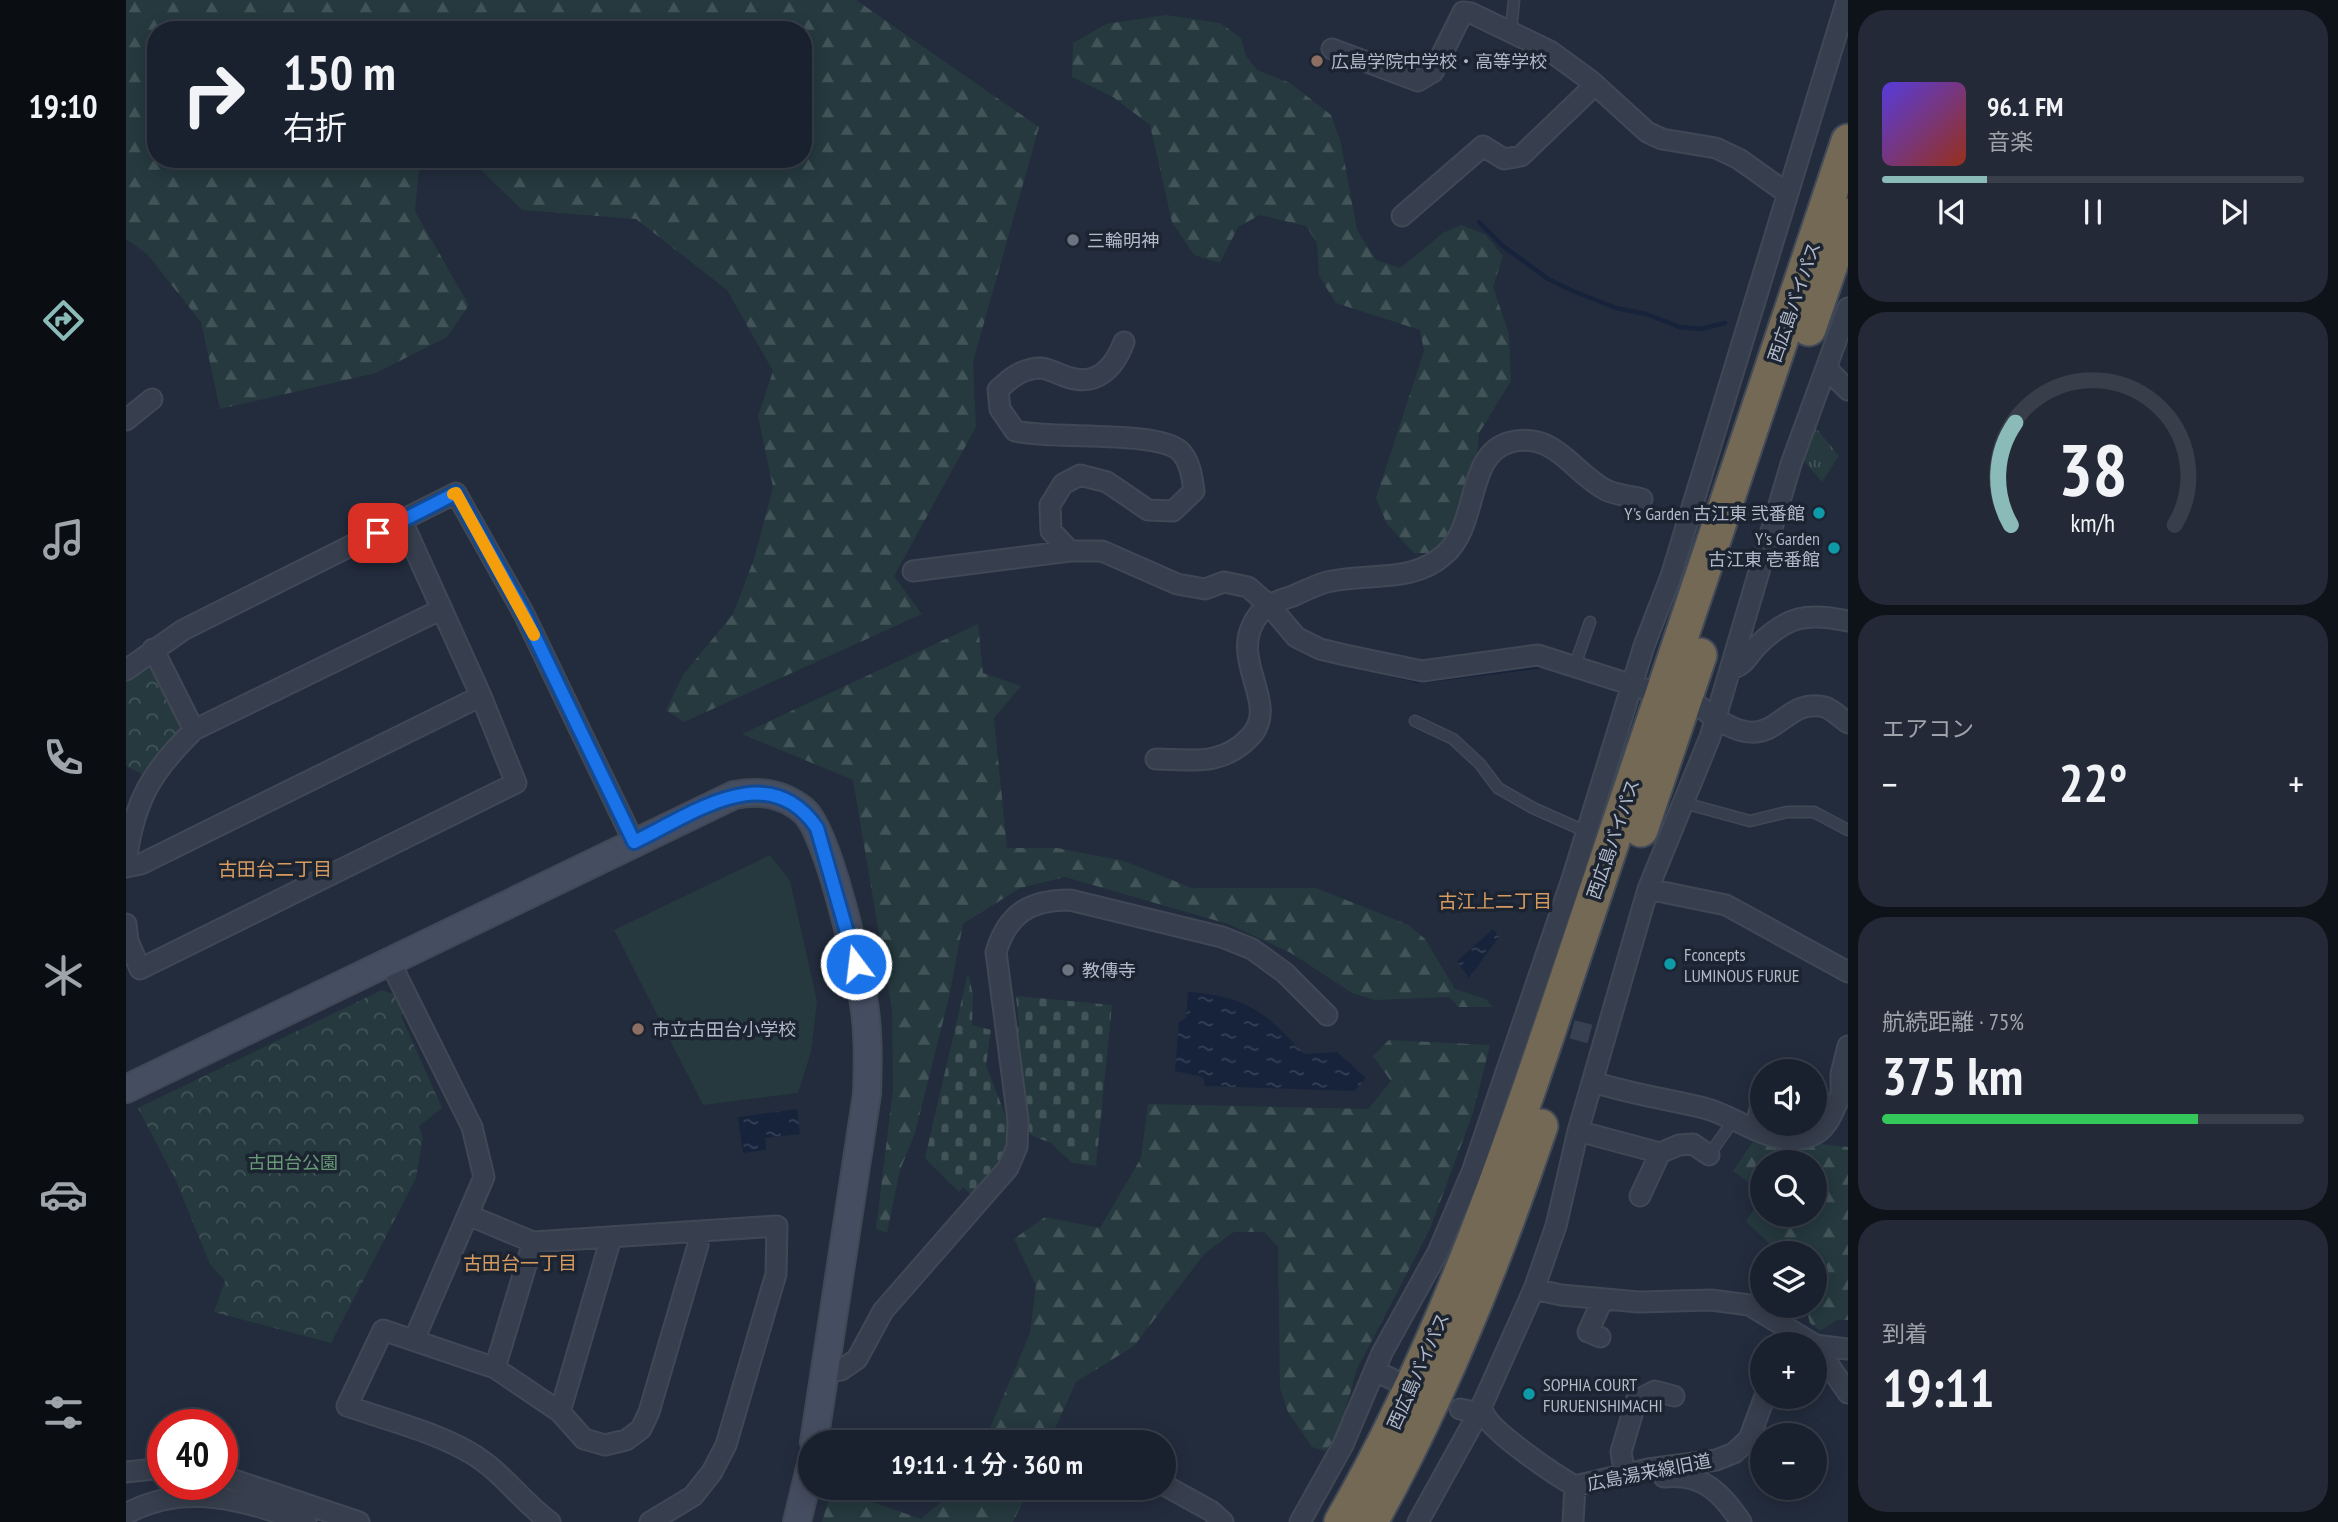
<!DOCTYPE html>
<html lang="ja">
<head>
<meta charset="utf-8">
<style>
	:root { --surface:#1a212e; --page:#232936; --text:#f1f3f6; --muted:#9fa3aa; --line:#383e4a; --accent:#8bbbb9 }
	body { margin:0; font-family:"PT Sans Narrow","Noto Sans JP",sans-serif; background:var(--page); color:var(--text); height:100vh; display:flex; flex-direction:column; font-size:26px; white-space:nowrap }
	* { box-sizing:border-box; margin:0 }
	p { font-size:23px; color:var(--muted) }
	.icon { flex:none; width:38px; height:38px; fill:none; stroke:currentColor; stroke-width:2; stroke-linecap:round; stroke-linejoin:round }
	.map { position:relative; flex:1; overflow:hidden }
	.side { display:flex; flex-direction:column; gap:10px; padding:10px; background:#0e1219; width:490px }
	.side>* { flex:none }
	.banner { position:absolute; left:21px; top:21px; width:665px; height:147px; border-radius:28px; box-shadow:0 4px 18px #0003,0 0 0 2px var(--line); background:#1a212e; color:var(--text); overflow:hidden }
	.controls { position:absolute; left:1624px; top:1059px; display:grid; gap:14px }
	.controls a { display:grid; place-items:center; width:77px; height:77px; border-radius:50%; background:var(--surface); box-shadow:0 4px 18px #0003,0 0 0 2px var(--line); font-size:35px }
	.speed { position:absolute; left:21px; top:1409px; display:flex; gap:14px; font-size:35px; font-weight:700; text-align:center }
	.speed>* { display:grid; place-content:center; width:91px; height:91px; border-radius:50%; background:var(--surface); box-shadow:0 4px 18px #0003,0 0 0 2px var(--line); line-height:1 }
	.speed .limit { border:10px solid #d22; background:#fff; color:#111 }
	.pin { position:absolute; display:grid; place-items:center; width:60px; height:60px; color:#fff; margin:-30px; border-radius:14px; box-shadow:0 4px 10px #0006 }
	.me { position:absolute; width:77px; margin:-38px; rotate:345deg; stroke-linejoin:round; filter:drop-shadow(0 0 5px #0008) }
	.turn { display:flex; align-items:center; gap:24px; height:147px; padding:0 21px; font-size:32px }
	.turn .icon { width:91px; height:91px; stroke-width:2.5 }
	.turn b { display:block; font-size:49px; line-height:60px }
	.big { font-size:52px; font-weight:600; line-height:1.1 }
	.side .widget { flex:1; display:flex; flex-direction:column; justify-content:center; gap:10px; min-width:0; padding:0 24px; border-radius:28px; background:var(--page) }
	.side .dial { align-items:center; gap:0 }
	.dial svg { height:182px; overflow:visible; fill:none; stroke:var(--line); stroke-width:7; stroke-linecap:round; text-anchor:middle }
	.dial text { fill:var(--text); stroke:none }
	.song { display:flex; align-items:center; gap:21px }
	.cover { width:84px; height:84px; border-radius:10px; background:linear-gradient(135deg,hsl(250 70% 55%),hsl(10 70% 35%)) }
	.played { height:7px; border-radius:4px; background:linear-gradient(90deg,var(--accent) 25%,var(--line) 25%) }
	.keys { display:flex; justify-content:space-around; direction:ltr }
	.heat { display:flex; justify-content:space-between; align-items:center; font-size:38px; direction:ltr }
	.charge { height:10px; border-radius:5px; background:linear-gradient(90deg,#34c759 75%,var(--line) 0) }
	.trip { position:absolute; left:672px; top:1430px; width:378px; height:70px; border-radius:35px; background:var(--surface); box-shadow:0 4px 18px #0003,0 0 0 2px var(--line); font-weight:600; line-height:70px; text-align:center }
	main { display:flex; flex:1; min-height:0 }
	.dock { display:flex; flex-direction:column; width:126px; justify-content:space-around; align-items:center; background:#0a0d12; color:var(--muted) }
	.dock .icon { width:49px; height:49px }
	.dock .current { color:var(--accent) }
	.dock b { font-size:32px; color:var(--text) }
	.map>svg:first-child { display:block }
</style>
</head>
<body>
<main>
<nav class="dock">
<b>19:10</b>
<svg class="icon current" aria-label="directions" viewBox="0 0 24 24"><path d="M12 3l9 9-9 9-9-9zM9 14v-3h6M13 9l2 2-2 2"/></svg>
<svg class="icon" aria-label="music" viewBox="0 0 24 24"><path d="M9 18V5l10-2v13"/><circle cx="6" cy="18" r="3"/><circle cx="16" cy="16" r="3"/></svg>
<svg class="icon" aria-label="phone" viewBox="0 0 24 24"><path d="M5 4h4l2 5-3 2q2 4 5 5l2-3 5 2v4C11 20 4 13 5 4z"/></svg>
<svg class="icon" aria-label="climate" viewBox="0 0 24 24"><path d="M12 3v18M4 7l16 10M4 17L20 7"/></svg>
<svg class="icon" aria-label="car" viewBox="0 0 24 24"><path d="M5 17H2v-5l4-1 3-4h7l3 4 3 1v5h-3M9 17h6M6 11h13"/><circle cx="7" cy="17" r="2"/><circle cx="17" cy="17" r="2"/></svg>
<svg class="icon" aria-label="filters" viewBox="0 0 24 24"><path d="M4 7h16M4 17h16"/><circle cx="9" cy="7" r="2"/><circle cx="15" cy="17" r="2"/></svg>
</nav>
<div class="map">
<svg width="1722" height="1522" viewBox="0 0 1722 1522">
	<defs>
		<pattern id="grass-tufts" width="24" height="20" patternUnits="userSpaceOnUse" patternTransform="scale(1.75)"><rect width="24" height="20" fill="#25393e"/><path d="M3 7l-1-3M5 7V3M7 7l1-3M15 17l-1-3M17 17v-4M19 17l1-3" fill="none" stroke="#425458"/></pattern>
		<pattern id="forest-firs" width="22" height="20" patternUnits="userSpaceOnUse" patternTransform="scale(1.75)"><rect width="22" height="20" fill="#25393e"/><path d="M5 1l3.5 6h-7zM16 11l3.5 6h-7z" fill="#425458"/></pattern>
		<pattern id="cemetery-stones" width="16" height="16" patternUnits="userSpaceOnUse" patternTransform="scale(1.75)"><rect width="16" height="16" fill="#25393e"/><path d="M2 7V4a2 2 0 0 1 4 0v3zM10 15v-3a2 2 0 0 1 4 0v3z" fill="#425458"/></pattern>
		<pattern id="park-crowns" width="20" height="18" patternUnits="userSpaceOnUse" patternTransform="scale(1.75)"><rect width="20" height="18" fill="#25393e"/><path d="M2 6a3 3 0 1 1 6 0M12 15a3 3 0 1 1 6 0" fill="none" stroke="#425458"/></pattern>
		<pattern id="water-ripples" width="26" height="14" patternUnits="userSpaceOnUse" patternTransform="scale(1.75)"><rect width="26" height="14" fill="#16233b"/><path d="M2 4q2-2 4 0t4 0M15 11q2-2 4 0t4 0" fill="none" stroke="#364156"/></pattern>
	</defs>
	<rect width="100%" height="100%" fill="#232c3d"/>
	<!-- grass -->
	<path fill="url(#grass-tufts)" d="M1686,423L1713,456L1696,482L1675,457Z"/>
	<!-- forest -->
	<path fill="url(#forest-firs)" d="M0,0H730L913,127L847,362L850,427L768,576L796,614L558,722L540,710L557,675L607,614L628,559L647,487L632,416L647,371L601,290L510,219L396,210L344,159H677V30H30V159H312L293,168L289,211L343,305L321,337L250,373L94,409L75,322L21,254L0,239Z
		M1040,15L1094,23L1115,38L1120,56L1131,70L1164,83L1205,115L1215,143L1231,230L1250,260L1274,268L1317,233L1335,225L1359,234L1377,256L1367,287L1383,334L1385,381L1353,433L1351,456L1330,527L1309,553H1288L1261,524L1250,498L1298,351L1294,330L1210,303L1193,276L1191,243L1180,226L1134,215L1112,227L1094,263L1068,255L1046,222L1024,125L987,97L946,77L947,43L980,24Z
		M852,624L857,673L895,686L868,718L881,848H931L998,861L1066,888H1190L1283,925L1299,939L1329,989L1360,999L1367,1007H1332L1323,997L1249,1000L1226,993L1165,953L1102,924L939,877L894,888L837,924L823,997L789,1133L774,1170L761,1233L750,1229L767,1089L766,1010L727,780L616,734Z
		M1263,1040L1364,1045L1347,1113L1304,1229L1231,1369L1212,1435L1199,1451L1186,1447L1162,1412L1154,1389L1152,1247L1138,1232H1108L1079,1253L1008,1346L950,1382L923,1442H858L904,1333L910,1285L888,1239L919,1217L974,1228L1015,1158L1022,1104L1242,1109L1265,1081L1247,1056Z
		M1630,1137L1722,1147V1320H1711L1694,1331L1684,1323L1679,1306H1689V1253H1653L1620,1221L1636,1198V1214H1689V1162H1636V1192L1607,1171Z
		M706,1488L795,1519L831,1488H903L887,1522H696Z"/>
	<!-- cemetery -->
	<path fill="url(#cemetery-stones)" d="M842,973L847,995L846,1025L865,1030L860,1065L883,1125L885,1149L850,1200L837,1187L833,1192L799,1158Z
		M890,996L986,1005L970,1166L946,1163L925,1143L904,1135L888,1029L893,1026Z"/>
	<!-- park -->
	<path fill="url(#park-crowns)" d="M19,668L29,669L55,721L52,732L18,775L0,766V682Z
		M256,990L268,994L279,1012L275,1016L316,1108L293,1126L297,1138L290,1178L205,1343L88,1312L99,1281L84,1264L50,1181L12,1108Z"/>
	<!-- pitch -->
	<path fill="#25393e" d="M644,855L664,881L691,1001L685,1052L672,1093L577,1105L488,930Z"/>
	<!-- water -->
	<path fill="url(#water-ripples)" d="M1367,929L1373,937L1343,978L1331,961Z
		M1062,992C1121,996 1139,1012 1178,1054L1211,1052L1240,1078L1229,1091L1079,1086L1077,1077L1049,1071L1053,1022L1060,1018Z
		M671,1109L674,1134L639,1138L640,1150L617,1153L612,1117Z"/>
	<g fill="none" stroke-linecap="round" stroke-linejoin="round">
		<!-- stream -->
		<path stroke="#16233b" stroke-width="4.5" d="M1353,222L1377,246L1422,279L1447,291L1490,308L1520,314L1554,327L1575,329L1599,323
			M1201,660L1244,670
			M1252,671L1293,681L1416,666"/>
		<!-- street-tunnel -->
		<path stroke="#384152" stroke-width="19" stroke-dasharray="19 10" stroke-linecap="butt" d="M1418,1022L1464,1034"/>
		<!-- lane casing -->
		<g stroke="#404856" stroke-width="13">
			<path id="lane" d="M1385,30L1388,0
				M1449,665L1464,622
				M1289,721L1327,739L1354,764L1372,788L1407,808L1461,832
				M1558,803L1624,821L1661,812H1688L1722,830
				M1583,1155L1607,1121"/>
		</g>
		<!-- street casing -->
		<g stroke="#404856" stroke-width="23">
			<path id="street" d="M1206,49L1292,81L1307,72L1337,12L1345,13L1424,51L1465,81L1521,132L1536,139L1590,148L1613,159L1661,193
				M1276,216L1357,146L1378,159L1395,156L1469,85
				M998,342C988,368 971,387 941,377C933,374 923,369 915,368C897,368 884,378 872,390L874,409L889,431C925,440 1032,430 1054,451C1064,461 1066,477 1068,491L1047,511L1022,510L981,482L954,475L937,484L924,505L925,531L944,551H976L1051,584L1079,589L1098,582L1122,587L1143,605L1170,637L1194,649L1219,655L1296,671L1412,655L1522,690
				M1699,371L1706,374L1722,390
				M0,420L26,399
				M787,571L944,551
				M27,649L68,730
				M1607,668C1619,665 1622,655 1631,646C1661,616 1681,612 1722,621
				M0,670L57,630L330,493L398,614L508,842
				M1573,706C1652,770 1649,695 1699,707C1707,710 1715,718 1722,723
				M1030,759C1068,760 1096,766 1124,737C1157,702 1097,658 1134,613C1143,603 1155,600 1167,596C1178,591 1190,585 1201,582C1241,572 1285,584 1318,555C1354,525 1339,453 1385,442C1429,431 1447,473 1480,490C1490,495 1505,496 1516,499
				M0,862C8,801 25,772 68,730L316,609
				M0,867L15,864L355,696
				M1522,889L1600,905L1722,972
				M0,924L2,941L14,969L390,783L355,696L276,521
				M264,962L346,1127L358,1177L288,1340
				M1722,1046L1715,1074V1094L1722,1095
				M1468,1082C1504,1094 1541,1099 1578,1108C1611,1116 1648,1150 1685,1136C1702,1130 1708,1109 1715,1094
				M1629,1130L1636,1100
				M1452,1131L1534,1153L1553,1145L1567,1144L1583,1155
				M1514,1196L1534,1153
				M342,1215L407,1242L651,1226L650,1274L600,1445L586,1472L567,1496L524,1522
				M1408,1289L1435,1295L1513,1302L1585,1300L1623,1305L1688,1344
				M1474,1337L1462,1332L1477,1299
				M1689,1345L1722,1393
				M1689,1345L1722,1349
				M369,1368L407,1242
				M1249,1371L1266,1379
				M698,1372L715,1370L731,1359L757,1311L882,1168L891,1147L892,1120L870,952C882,913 904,900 944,900L1096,937L1126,949L1159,973L1201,1015
				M1334,1409L1358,1414C1367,1433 1429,1475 1449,1486
				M434,1412L485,1238
				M0,1472L37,1468
				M1499,1475L1495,1452L1510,1401L1529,1391L1548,1396
				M96,1476L233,1522
				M1538,1477C1576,1473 1595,1492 1615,1522
				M1038,1485L1085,1511L1097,1522
				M0,1514C60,1481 119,1501 180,1522
				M424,1522C395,1501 375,1470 343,1452C306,1431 261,1420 221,1406L257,1330L369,1368L434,1412L458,1439L479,1445L500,1440L515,1429L523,1412L572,1245L573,1231
				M1174,1522L1217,1445L1256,1353L1312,1252L1346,1172L1447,876L1518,646L1545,576L1721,0
				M1292,1522L1353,1412L1408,1289L1430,1226L1452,1131L1522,889L1584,737L1665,464L1722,308
				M1447,1522L1449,1486L1522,1469L1590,1460L1608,1453L1623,1439L1639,1396"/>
		</g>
		<!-- secondary casing -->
		<g stroke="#404856" stroke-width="30">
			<path id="secondary" d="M0,1089L608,795C634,790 657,793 678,811C702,832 731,962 737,998C743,1030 742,1062 741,1094L688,1442
				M671,1522L684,1468"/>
		</g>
		<!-- highway casing -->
		<g stroke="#424958" stroke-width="37">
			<path id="highway" d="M1683,329L1722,215
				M1515,830L1574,655
				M1215,1522C1330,1323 1399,1102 1472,885C1555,637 1639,389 1722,141
				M1245,1522C1315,1397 1369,1262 1415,1126"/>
		</g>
		<!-- lane -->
		<use href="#lane" stroke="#373e4d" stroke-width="10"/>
		<!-- street -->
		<use href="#street" stroke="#373e4d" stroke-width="19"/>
		<!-- secondary -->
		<use href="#secondary" stroke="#454d60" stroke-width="26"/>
		<!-- highway -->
		<use href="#highway" stroke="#736954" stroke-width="33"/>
	</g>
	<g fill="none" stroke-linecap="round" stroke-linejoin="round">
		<!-- route casing -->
		<g stroke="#114b97" stroke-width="18">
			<path id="route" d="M252,533L330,493L398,614L508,842C565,815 642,756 691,828L730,964"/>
		</g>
		<!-- route -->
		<use href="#route" stroke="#1a73e8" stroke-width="12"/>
		<!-- slow -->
		<path stroke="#f59e0b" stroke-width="12" d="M327,494L330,493L408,635"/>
	</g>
	<!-- markers -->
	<g fill="#8d6e63" stroke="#1c2432" stroke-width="2.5">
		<circle cx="1191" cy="61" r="7"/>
		<circle cx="512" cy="1029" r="7"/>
	</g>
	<g fill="#6b7280" stroke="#1c2432" stroke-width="2.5">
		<circle cx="947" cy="240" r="7"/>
		<circle cx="942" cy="970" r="7"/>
	</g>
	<g fill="#0f9aa8" stroke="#1c2432" stroke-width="2.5">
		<circle cx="1693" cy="513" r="7"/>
		<circle cx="1708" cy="548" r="7"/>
		<circle cx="1544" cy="964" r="7"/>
		<circle cx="1403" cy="1394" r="7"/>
	</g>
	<g text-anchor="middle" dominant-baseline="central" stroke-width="7" stroke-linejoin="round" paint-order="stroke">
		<!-- poi labels -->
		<g font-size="18" fill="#b2b9c8" stroke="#1c2432" text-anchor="start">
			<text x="1205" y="61">広島学院中学校・高等学校</text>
			<text x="961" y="240">三輪明神</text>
			<text x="1679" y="513" text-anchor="end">Y's Garden 古江東 弐番館</text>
			<text x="1694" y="538" text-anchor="end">Y's Garden<tspan x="1694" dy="21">古江東 壱番館</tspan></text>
			<text x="1558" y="954">Fconcepts<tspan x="1558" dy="21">LUMINOUS FURUE</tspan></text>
			<text x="956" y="970">教傳寺</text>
			<text x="526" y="1029">市立古田台小学校</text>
			<text x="1417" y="1384">SOPHIA COURT<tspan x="1417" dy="21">FURUENISHIMACHI</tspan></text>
		</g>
		<!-- street labels -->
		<g font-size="18" fill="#b2b9c8" stroke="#1c2432">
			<text transform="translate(1668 302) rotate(-71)">西広島バイパス</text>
			<text transform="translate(1487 839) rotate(-71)">西広島バイパス</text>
			<text transform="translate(1292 1371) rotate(-66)">西広島バイパス</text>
			<text transform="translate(1523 1472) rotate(-11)">広島湯来線旧道</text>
		</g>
		<!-- park labels -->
		<g font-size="18" fill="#699a77" stroke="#1c2432">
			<text x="167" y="1162">古田台公園</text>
		</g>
		<!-- neighbourhood labels -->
		<g font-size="19" fill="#d69b60" stroke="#1c2432">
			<text x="149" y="869">古田台二丁目</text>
			<text x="1369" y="901">古江上二丁目</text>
			<text x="394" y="1263">古田台一丁目</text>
		</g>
	</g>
</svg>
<div class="controls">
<a><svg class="icon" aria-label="sound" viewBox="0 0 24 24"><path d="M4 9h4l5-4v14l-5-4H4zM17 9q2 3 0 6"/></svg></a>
<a><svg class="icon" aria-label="search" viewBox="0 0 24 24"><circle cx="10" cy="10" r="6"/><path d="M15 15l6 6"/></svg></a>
<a><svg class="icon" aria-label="layers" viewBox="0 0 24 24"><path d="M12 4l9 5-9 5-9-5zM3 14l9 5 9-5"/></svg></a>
<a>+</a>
<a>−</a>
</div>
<div class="speed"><div class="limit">40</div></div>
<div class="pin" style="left:252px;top:533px;background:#d93025"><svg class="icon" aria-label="arrive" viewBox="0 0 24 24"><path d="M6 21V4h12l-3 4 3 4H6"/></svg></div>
<svg class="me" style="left:730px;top:964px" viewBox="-20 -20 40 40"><circle r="17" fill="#1a73e8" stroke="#fff" stroke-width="3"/><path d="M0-11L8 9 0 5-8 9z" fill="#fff"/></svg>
<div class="trip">19:11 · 1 分 · 360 m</div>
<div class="banner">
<div class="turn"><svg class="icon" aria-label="right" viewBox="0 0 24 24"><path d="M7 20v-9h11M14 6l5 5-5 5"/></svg><div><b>150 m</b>右折</div></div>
</div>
</div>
<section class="side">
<div class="widget">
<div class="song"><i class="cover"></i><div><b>96.1 FM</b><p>音楽</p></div></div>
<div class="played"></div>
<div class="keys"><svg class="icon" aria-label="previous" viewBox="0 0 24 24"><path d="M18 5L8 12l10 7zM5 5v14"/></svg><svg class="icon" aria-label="pause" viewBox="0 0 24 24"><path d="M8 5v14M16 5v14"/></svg><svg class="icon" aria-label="next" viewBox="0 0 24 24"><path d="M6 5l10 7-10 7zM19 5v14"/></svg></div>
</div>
<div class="widget dial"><svg viewBox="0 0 100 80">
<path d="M14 69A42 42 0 1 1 86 69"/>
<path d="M14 69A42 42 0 0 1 16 24" stroke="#8bbbb9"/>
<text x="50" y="56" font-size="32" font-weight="700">38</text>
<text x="50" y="72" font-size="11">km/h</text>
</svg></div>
<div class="widget"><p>エアコン</p>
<div class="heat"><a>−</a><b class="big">22°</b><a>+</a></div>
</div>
<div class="widget"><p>航続距離 · 75%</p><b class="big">375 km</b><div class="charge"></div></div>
<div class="widget"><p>到着</p><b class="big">19:11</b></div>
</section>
</main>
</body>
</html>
